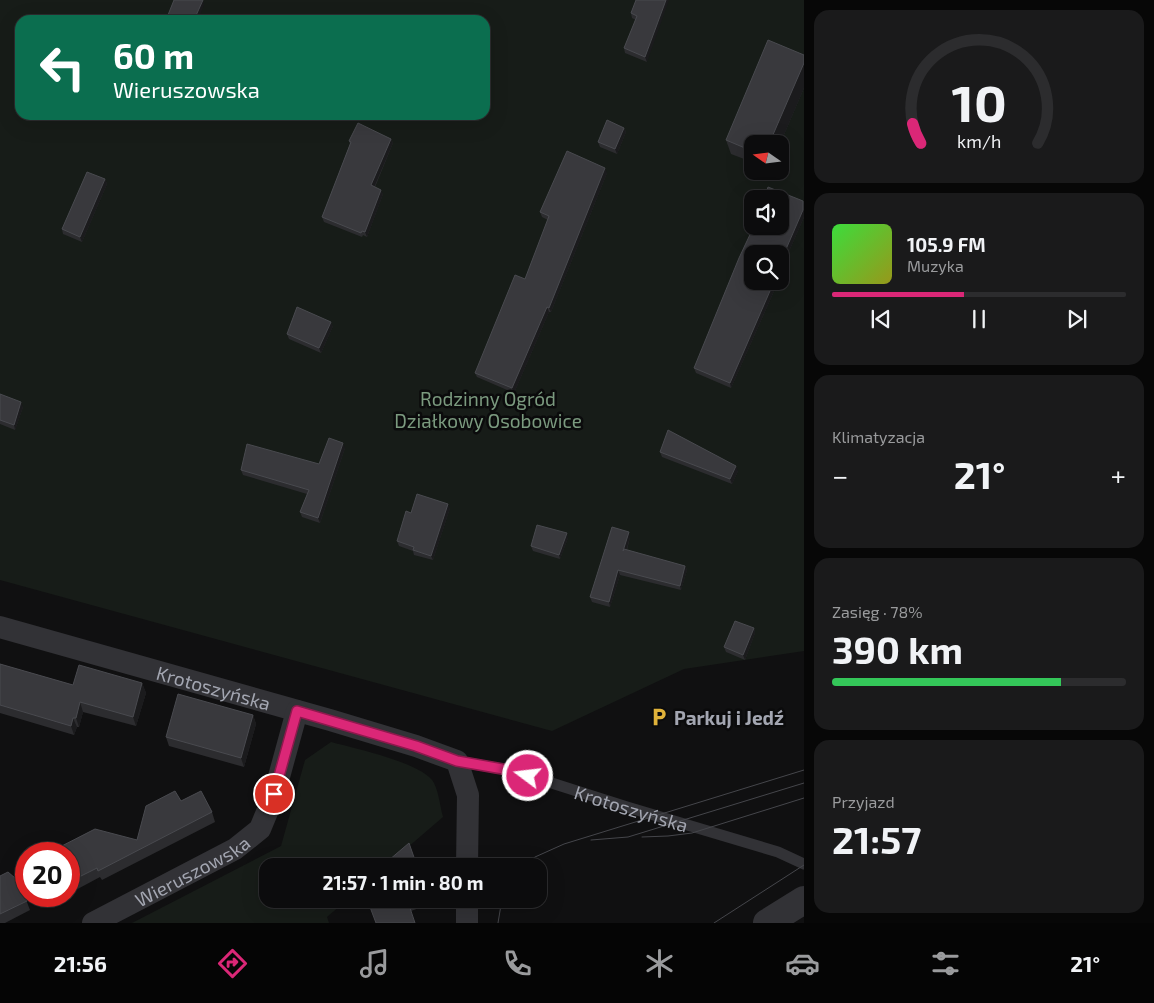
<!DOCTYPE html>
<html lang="pl">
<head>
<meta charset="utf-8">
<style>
	:root { --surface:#0c0c0d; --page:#1a1a1b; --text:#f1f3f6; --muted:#9a9b9d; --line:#2c2c2e; --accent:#db2777 }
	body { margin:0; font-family:"Exo 2",sans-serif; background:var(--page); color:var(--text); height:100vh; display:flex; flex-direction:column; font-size:19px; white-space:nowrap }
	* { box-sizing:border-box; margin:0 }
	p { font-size:16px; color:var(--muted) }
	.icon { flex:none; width:28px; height:28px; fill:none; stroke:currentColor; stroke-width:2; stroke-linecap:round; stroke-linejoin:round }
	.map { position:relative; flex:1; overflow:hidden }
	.drawer { display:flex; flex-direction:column; gap:10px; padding:10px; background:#070707; width:350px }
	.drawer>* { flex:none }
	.hud { position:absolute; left:15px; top:15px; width:475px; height:105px; border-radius:15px; box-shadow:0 5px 20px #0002,0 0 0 1px var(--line); background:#0b6e4f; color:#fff; overflow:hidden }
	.needle { width:32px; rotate:284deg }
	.buttons { position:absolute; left:744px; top:135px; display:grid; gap:10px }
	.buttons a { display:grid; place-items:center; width:45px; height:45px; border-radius:10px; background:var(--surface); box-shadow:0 5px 20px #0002,0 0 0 1px var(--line); font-size:25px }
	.speed { position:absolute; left:15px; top:842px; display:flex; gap:10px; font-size:25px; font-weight:700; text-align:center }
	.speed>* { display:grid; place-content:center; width:65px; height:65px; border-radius:50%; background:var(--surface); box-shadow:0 5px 20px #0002,0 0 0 1px var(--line); line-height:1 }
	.speed .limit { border:8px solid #d22; background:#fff; color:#111 }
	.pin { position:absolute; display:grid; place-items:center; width:42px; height:42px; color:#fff; margin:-21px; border:2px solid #fff; border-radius:50%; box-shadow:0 1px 5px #0007 }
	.me { position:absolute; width:55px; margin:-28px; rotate:285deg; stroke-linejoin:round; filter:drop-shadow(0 0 4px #0008) }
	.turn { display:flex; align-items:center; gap:18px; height:105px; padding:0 15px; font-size:22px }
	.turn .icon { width:65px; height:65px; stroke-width:2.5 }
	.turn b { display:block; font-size:35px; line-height:42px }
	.big { font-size:38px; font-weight:700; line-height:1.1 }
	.drawer .widget { flex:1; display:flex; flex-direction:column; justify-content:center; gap:8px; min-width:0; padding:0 18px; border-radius:15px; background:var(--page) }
	.drawer .dial { align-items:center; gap:0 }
	.dial svg { height:130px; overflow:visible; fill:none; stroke:var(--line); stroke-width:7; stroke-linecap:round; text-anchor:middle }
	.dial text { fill:var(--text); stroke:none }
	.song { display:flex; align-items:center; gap:15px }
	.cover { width:60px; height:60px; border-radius:8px; background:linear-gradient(135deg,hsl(120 70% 55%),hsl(60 70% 35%)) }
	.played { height:5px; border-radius:2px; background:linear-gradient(90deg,var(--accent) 45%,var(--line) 45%) }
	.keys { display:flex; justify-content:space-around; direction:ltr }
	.heat { display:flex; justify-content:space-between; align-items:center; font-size:28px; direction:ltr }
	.charge { height:8px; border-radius:4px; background:linear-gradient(90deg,#34c759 78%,var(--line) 0) }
	.trip { position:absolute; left:259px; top:858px; width:288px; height:50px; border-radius:15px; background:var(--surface); box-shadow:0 5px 20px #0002,0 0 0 1px var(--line); font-weight:700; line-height:50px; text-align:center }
	.tabs { display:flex; height:80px; justify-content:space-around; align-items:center; background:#050505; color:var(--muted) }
	.tabs .icon { width:35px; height:35px }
	.tabs .active { color:var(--accent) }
	.tabs b { font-size:22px; color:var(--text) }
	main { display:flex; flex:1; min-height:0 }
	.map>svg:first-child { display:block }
</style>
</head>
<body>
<main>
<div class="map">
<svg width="804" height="923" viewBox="0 0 804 923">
	<rect width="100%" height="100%" fill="#101011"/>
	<!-- green -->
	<path fill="#171c18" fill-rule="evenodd" d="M0,0H804V651L684,669L552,731L0,580ZM20,20H485V115H20ZM752,144H780V171H752ZM752,199H780V226H752ZM752,254H780V281H752Z
		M331,742C353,748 424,763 434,783C439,793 440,806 443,817L386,866H268V899H348L327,917L329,923H132L281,846L305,760Z"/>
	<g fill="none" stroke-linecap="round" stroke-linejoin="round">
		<!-- service -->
		<path stroke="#323236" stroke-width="11" id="s1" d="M457,761L514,771L627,807L778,852L804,864"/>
		<!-- minor -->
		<g stroke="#323236" stroke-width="22">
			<path id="s2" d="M0,627L330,720L416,746L457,761L468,795L467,866"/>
			<path id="s3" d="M93,923L235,849L260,829L274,795L297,711"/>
			<path d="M467,923V899"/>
		</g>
		<!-- tertiary -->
		<path stroke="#323236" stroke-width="28" d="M767,923L804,900"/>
		<!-- tram -->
		<path stroke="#45464b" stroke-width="1" d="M642,837L668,836L692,833L804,798
			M591,840L628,837L804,783
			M523,866L535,857L564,844L804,770
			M498,923L502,899
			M714,923L804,865"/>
	</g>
	<!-- wall -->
	<path fill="#2c2c2f" d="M636,0L647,62L625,53L624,48L636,20L632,18L631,13Z
		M804,55V88L780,144H752V162L731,154L726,140Z
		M624,128L626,132L617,154L600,147L598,142Z
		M391,139L393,143L375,187L383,194L367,237L363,235L362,237L324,222L322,217L350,144L349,141Z
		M607,173L551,312H549L514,393L477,377L475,373L525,279L548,220L542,217L540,212Z
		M105,179L107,184L82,242L63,234L62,229Z
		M803,201L804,204V217L780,272V254L774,286L775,289L731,388L696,373L694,368Z
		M333,326L321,353L289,339L287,334Z
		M0,394L23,407L15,430L0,424Z
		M345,448L320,523L302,517L300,512L307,494L243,475L241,470L319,464Z
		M660,452L738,471L732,484L662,457Z
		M450,508L433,560L414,555L413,551L399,546L397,541L411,513Z
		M630,537L627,550L685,566L687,570L681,590L620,575L610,607L592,602L590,597Z
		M568,538L560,559L533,551L531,546Z
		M754,628L755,633L745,660L726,652L724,647Z
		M0,664L73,685L142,683L146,693L136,726L83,712L79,727H77L74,735L0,713Z
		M253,715L256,724L244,767L169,746L166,737Z
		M181,801L212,812L215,822L102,880L100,877L72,892L69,886V854L137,840Z
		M0,876L24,880L26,887V893L25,897L30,910L5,923H0Z
		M367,899H425L427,905L411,911Z"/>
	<!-- shaded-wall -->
	<path fill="#1b1b1d" d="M203,0L204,5L198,20H194Z
		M666,0H669L647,62L645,57Z
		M804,63V88L780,144H769Z
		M624,128L626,132L617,154L615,149Z
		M391,139L393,143L373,190L371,185Z
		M605,168L607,173L551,312L549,308Z
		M105,179L107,184L82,242L80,237Z
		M381,190L383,194L367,237L365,232Z
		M803,201L804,204V217L780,272V263Z
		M772,281H776L774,286L775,289L731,388L730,383Z
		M547,307L549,312L514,393L512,388Z
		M331,322L333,326L321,353L319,348Z
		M21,402L23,407L15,430L14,425Z
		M343,443L345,448L320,523L318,518Z
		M736,466L738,471L732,484L730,479Z
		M448,504L450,508L433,560L431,556Z
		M629,532L630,537L625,555L623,551Z
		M567,533L568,538L560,559L559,555Z
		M685,566L687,570L681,590L680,586Z
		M618,570L620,575L610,607L609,602Z
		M754,628L755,633L745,660L743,655Z
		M142,683L146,693L136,726L133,717Z
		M80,702L83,712L79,727L76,718Z
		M253,715L256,724L244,767L241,758Z
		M73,718L77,727L74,735L71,726Z
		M24,880L26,887V893L24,898L21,889Z"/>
	<!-- building -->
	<path fill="#39393d" stroke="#494a4f" d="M174,0H203L194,20H166Z
		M636,0H666L645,57L624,48L637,16L631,13Z
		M768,40L804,55V63L769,144H752V151L726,140Z
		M607,120L624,128L615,149L598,142Z
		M358,123L391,139L371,185L381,190L365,232L362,231L361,233L322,217L351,142L349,141Z
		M567,151L605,168L549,308L547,307L512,388L475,373L515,275L525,279L549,216L540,212Z
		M87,172L105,179L80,237L62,229Z
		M768,187L803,201V210L780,263V254H752V281H772L771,283L773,284L730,383L694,368L739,258L754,226H780V199H764Z
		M297,307L331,322L319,348L287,334Z
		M0,394L21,402L14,425L0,420Z
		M668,430L736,466L730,479L660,452Z
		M329,438L343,443L318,518L300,512L309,490L241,470L247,444L319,464Z
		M417,494L448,504L431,556L413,550L414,547L397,541L406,511L411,513Z
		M537,525L567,533L559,555L531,546Z
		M612,527L629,532L623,551L624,549L685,566L680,586L618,570L609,602L590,597Z
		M735,621L754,628L743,655L724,647Z
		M0,664L73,685L79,665L142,683L133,717L80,702L76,718H73L71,726L0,705Z
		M178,694L253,715L241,758L166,737Z
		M175,791L181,801L201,791L212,812L98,871L97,868L69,882V854H53L52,851L95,829L137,840L146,806Z
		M409,843L417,866H382Z
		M8,872L15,878L24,880L21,889L27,901L0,914V876Z
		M367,899H407L415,923H376Z"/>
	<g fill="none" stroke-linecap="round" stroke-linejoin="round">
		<!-- route casing -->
		<g stroke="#8e194d" stroke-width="12">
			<path id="route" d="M274,794L297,711L416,746L457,761L514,771L528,776"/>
		</g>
		<!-- route -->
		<use href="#route" stroke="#db2777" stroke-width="9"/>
	</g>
	<!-- icons -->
	<defs>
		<g id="parking-bare" transform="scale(1.5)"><path d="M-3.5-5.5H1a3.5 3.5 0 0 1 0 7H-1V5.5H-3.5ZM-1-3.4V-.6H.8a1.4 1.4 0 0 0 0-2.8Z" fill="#e0b23a" stroke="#0b0b0c" stroke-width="2.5" paint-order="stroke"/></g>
	</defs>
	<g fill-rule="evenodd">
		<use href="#parking-bare" x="659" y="717"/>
	</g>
	<g text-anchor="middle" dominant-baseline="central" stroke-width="5" stroke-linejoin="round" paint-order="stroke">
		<!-- park labels -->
		<g font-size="19" fill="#7b9a7f" stroke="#0b0b0c">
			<text x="488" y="398">Rodzinny Ogród<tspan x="488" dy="22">Działkowy Osobowice</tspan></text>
		</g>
		<!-- street labels -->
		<g font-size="19" fill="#a3a6b1" stroke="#0b0b0c">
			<text stroke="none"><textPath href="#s2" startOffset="222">Krotoszyńska</textPath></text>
			<text stroke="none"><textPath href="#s1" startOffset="181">Krotoszyńska</textPath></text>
			<text stroke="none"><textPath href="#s3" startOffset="112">Wieruszowska</textPath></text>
		</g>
		<!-- poi labels -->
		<g font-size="19" font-weight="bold" fill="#a3a6b1" stroke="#0b0b0c" text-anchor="start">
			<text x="674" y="717">Parkuj i Jedź</text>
		</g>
	</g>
</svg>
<div class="buttons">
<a><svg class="needle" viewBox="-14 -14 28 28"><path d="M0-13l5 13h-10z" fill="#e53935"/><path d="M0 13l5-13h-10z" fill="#9a9b9d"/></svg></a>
<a><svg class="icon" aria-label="sound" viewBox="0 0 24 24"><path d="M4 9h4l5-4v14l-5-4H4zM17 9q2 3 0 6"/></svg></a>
<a><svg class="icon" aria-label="search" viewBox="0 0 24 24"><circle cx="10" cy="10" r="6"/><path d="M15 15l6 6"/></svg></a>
</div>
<div class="speed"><div class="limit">20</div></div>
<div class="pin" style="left:274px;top:794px;background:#d93025"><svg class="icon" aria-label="arrive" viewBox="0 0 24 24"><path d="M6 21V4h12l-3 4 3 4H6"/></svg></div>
<svg class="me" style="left:528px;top:776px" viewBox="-20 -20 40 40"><circle r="17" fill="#db2777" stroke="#fff" stroke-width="3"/><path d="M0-11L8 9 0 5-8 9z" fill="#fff"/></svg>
<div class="trip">21:57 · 1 min · 80 m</div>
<div class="hud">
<div class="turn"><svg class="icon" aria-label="left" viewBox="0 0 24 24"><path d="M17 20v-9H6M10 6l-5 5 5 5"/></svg><div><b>60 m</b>Wieruszowska</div></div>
</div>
</div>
<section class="drawer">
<div class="widget dial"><svg viewBox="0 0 100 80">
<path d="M14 69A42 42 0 1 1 86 69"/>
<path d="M14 69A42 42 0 0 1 9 57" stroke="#db2777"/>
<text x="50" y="56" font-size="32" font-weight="700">10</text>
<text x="50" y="72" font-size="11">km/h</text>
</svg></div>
<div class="widget">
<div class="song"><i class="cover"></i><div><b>105.9 FM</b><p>Muzyka</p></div></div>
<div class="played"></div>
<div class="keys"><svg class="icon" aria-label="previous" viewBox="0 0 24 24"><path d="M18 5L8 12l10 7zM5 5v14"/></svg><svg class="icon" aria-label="pause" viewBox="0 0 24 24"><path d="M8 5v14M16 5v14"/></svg><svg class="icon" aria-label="next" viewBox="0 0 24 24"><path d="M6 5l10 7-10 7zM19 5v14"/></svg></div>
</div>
<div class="widget"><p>Klimatyzacja</p>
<div class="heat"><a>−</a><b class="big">21°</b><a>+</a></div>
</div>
<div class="widget"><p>Zasięg · 78%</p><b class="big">390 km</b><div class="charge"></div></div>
<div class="widget"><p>Przyjazd</p><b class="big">21:57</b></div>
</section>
</main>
<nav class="tabs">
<b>21:56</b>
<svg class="icon active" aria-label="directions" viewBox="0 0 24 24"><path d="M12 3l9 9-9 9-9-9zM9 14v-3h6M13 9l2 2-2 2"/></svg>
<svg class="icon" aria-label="music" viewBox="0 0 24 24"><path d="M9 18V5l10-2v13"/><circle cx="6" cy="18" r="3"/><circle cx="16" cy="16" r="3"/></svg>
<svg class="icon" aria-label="phone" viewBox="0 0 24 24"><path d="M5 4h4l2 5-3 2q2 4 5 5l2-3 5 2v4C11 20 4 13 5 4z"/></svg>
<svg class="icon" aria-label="climate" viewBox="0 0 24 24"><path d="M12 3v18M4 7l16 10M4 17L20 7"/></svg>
<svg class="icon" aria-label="car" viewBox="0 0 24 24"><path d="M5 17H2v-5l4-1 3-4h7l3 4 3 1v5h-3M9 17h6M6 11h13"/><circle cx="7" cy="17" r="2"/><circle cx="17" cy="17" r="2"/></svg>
<svg class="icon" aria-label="filters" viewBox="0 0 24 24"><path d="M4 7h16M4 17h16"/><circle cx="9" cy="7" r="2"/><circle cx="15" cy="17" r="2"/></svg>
<b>21°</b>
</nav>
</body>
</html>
